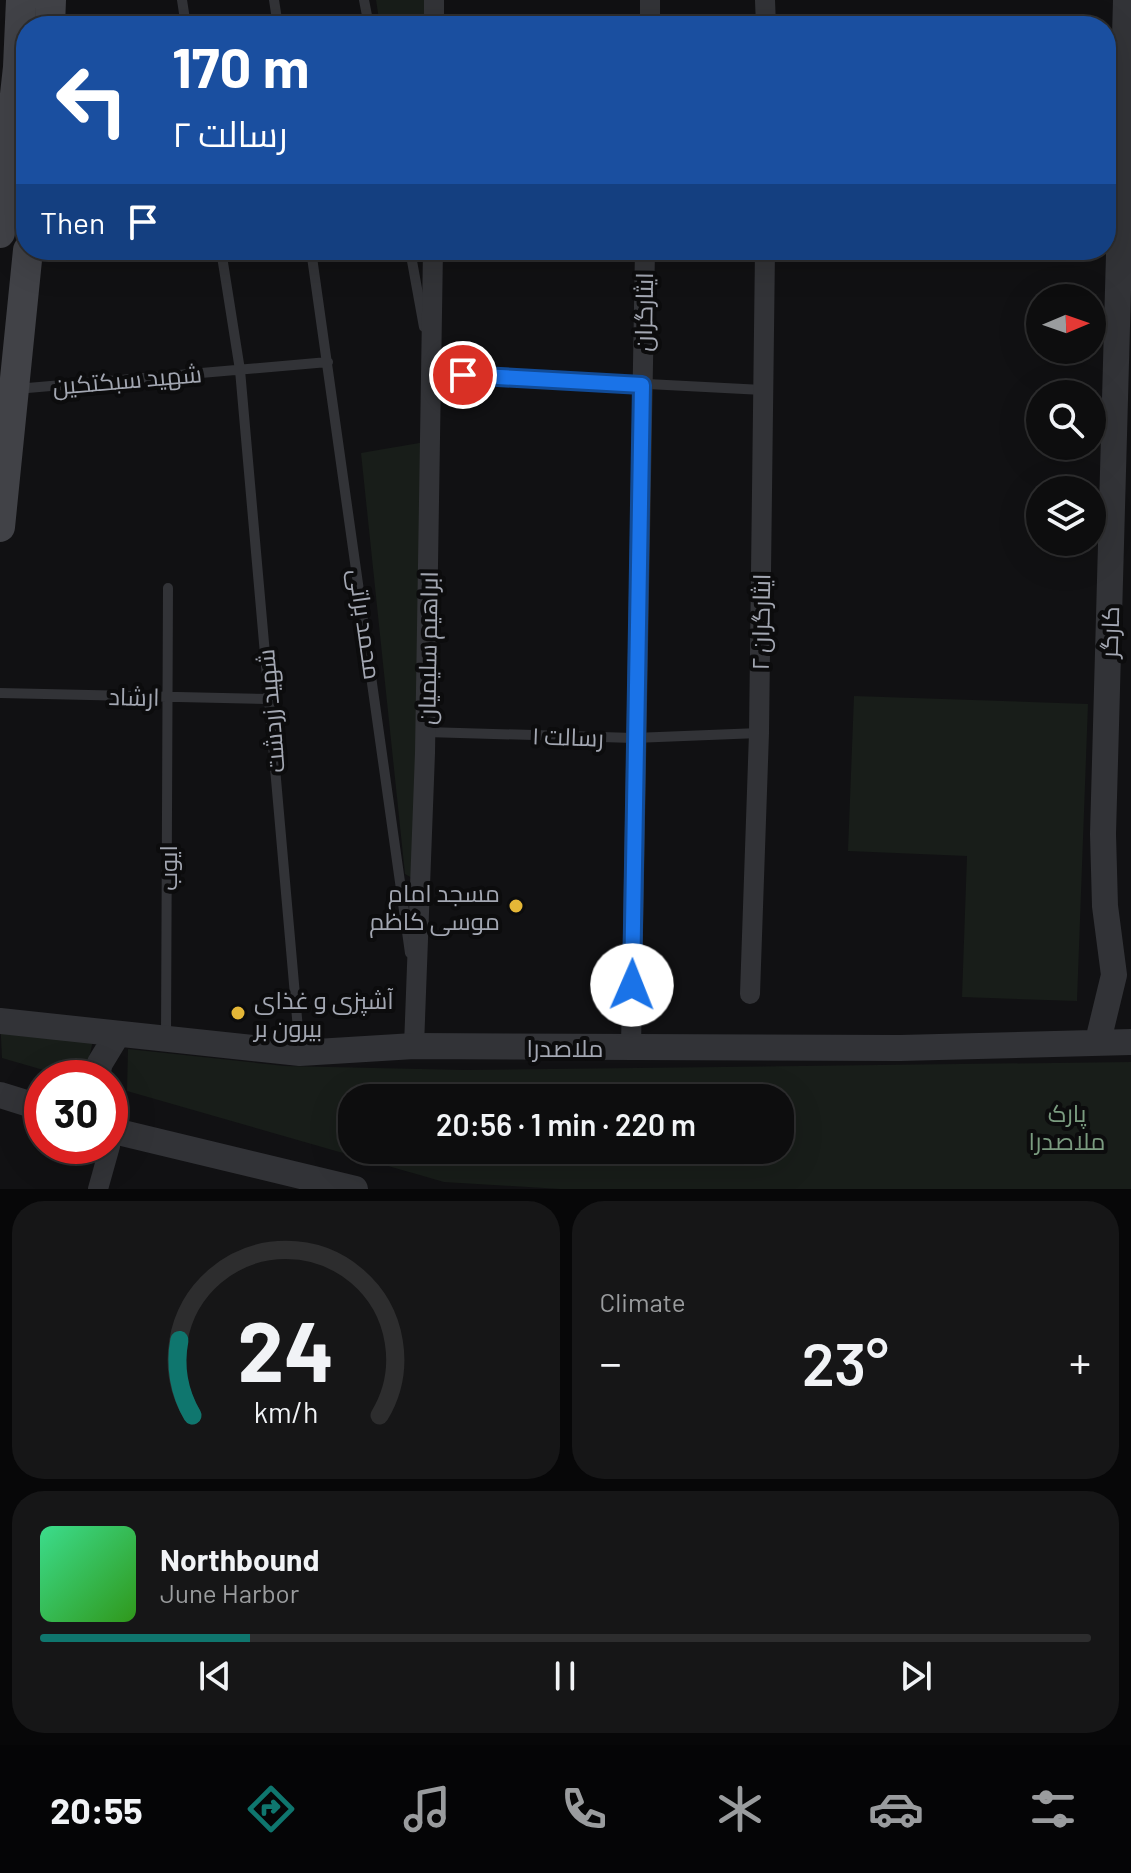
<!DOCTYPE html>
<html lang="en">
<head>
<meta charset="utf-8">
<style>
	:root { --surface:#0d0d0e; --page:#161617; --text:#f1f3f6; --muted:#9a9c9e; --line:#2d2d2e; --accent:#0f766e }
	body { margin:0; font-family:Barlow,Cairo,sans-serif; background:var(--page); color:var(--text); height:100vh; display:flex; flex-direction:column; font-size:30px; white-space:nowrap }
	* { box-sizing:border-box; margin:0 }
	p { font-size:26px; color:var(--muted) }
	.icon { flex:none; width:44px; height:44px; fill:none; stroke:currentColor; stroke-width:2; stroke-linecap:round; stroke-linejoin:round }
	.map { position:relative; height:1189px; overflow:hidden }
	.panel { display:flex; flex-direction:column; gap:12px; padding:12px; background:#070708; flex:1 }
	.panel>* { flex:none }
	.top-card { position:absolute; left:16px; top:16px; width:1100px; height:244px; border-radius:32px; box-shadow:0 8px 32px #0002,0 0 0 2px var(--line); background:#1a4fa0; color:#fff; overflow:hidden }
	.needle { width:52px; rotate:88deg }
	.buttons { position:absolute; left:1026px; top:284px; display:grid; gap:16px }
	.buttons a { display:grid; place-items:center; width:80px; height:80px; border-radius:50%; background:var(--surface); box-shadow:0 8px 32px #0002,0 0 0 2px var(--line); font-size:40px }
	.speed { position:absolute; left:24px; top:1060px; display:flex; gap:16px; font-size:40px; font-weight:700; text-align:center }
	.speed>* { display:grid; place-content:center; width:104px; height:104px; border-radius:50%; background:var(--surface); box-shadow:0 8px 32px #0002,0 0 0 2px var(--line); line-height:1 }
	.speed .limit { border:12px solid #d22; background:#fff; color:#111 }
	.pin { position:absolute; display:grid; place-items:center; width:68px; height:68px; color:#fff; margin:-34px; border:4px solid #fff; border-radius:50%; box-shadow:0 2px 8px #0007 }
	.me { position:absolute; width:88px; margin:-44px; rotate:1deg; stroke-linejoin:round; filter:drop-shadow(0 0 6px #0008) }
	.turn { display:flex; align-items:center; gap:28px; height:168px; padding:0 24px; font-size:36px }
	.turn .icon { width:104px; height:104px; stroke-width:2.5 }
	.turn b { display:block; font-size:56px; line-height:68px }
	.then { display:flex; align-items:center; height:76px; padding:0 24px; background:#0003; gap:16px; font-size:30px }
	.big { font-size:60px; font-weight:600; line-height:1.1 }
	.panel .card { flex:1; display:flex; flex-direction:column; justify-content:center; gap:12px; min-width:0; padding:0 28px; border-radius:32px; background:var(--page) }
	.panel .dial { align-items:center; gap:0 }
	.dial svg { height:208px; overflow:visible; fill:none; stroke:var(--line); stroke-width:7; stroke-linecap:round; text-anchor:middle }
	.dial text { fill:var(--text); stroke:none }
	.song { display:flex; align-items:center; gap:24px }
	.cover { width:96px; height:96px; border-radius:12px; background:linear-gradient(135deg,hsl(150 70% 55%),hsl(110 70% 35%)) }
	.played { height:8px; border-radius:4px; background:linear-gradient(90deg,var(--accent) 20%,var(--line) 20%) }
	.keys { display:flex; justify-content:space-around; direction:ltr }
	.heat { display:flex; justify-content:space-between; align-items:center; font-size:44px; direction:ltr }
	.panel .tiles { flex:1; display:grid; gap:12px; grid-template-columns:1fr 1fr }
	.card:last-child { grid-column:span 2 }
	.trip { position:absolute; left:338px; top:1084px; width:456px; height:80px; border-radius:32px; background:var(--surface); box-shadow:0 8px 32px #0002,0 0 0 2px var(--line); font-weight:600; line-height:80px; text-align:center }
	.tabs { display:flex; height:128px; justify-content:space-around; align-items:center; background:#050506; color:var(--muted) }
	.tabs .icon { width:56px; height:56px }
	.tabs .current { color:var(--accent) }
	.tabs b { font-size:36px; color:var(--text) }
	.map>svg:first-child { display:block }
</style>
</head>
<body>
<div class="map">
<svg width="1131" height="1189" viewBox="0 0 1131 1189">
	<rect width="100%" height="100%" fill="#111113"/>
	<!-- green -->
	<path fill="#181d19" fill-rule="evenodd" d="M376,0H428V26H380Z
		M425,442L414,879L405,874L361,453Z
		M854,696L1088,704L1077,1001L962,997L967,856L848,851Z
		M0,1018L93,1040L85,1078H71L2,1058Z
		M128,1049L285,1066L465,1070L1131,1062V1189H560L444,1182L127,1091ZM352,1098H780V1150H352Z"/>
	<g fill="none" stroke-linecap="round" stroke-linejoin="round">
		<!-- service -->
		<path stroke="#323337" stroke-width="10" d="M182,0L186,26
			M274,0L278,26
			M364,0L369,26
			M221,250L240,370L300,1052
			M311,250L410,953
			M410,250L424,327
			M432,370L433,373L763,390
			M16,389L328,362
			M0,693L269,699
			M426,732L634,738L759,733
			M166,1037L168,588"/>
		<!-- minor -->
		<path stroke="#323337" stroke-width="20" d="M765,0L766,26
			M434,26V0
			M650,26V0
			M750,994L759,733L765,250
			M414,1046L425,753L433,250
			M631,1047L645,250
			M98,1189L110,1146"/>
		<!-- tertiary -->
		<path stroke="#323337" stroke-width="26" d="M0,1021L300,1053L414,1046L900,1048L1131,1042
			M1098,1041L1114,975L1105,906L1103,834L1126,0
			M96,1078L100,1063L117,1035
			M0,1095L42,1108
			M110,1130L355,1189"/>
		<!-- secondary -->
		<path stroke="#414247" stroke-width="30" d="M50,26L51,0
			M0,233L18,67L21,0
			M0,527L28,250"/>
	</g>
	<g fill="none" stroke-linecap="round" stroke-linejoin="round">
		<!-- route casing -->
		<g stroke="#114b97" stroke-width="20">
			<path id="route" d="M463,375L642,385L632,985"/>
		</g>
		<!-- route -->
		<use href="#route" stroke="#1a73e8" stroke-width="14"/>
	</g>
	<!-- markers -->
	<g fill="#e5b737" stroke="#0c0c0d" stroke-width="3">
		<circle cx="516" cy="906" r="8"/>
		<circle cx="238" cy="1013" r="8"/>
	</g>
	<g text-anchor="middle" dominant-baseline="central" stroke-width="8" stroke-linejoin="round" paint-order="stroke">
		<!-- street labels -->
		<g font-size="24" fill="#a3a7b2" stroke="#0c0c0d">
			<text transform="translate(643 312) rotate(-89)">ایثارگران</text>
			<text transform="translate(127 379) rotate(-5)">شهید سبکتکین</text>
			<text transform="translate(760 622) rotate(-89)">ایثارگران ۲</text>
			<text transform="translate(366 624) rotate(82)">محمد براتی</text>
			<text transform="translate(1109 632) rotate(-88)">کارگر</text>
			<text transform="translate(427 648) rotate(-89)">ابراهیم سلیمیان</text>
			<text transform="translate(134 696) rotate(1)">ارشاد</text>
			<text transform="translate(270 711) rotate(-95)">شهید زردشت</text>
			<text transform="translate(568 736) rotate(2)">رسالت ۱</text>
			<text transform="translate(167 868) rotate(-90)">ایوب</text>
			<text x="565" y="1047">ملاصدرا</text>
		</g>
		<!-- poi labels -->
		<g font-size="24" fill="#a3a7b2" stroke="#0c0c0d" text-anchor="end">
			<text x="500" y="892">مسجد امام<tspan x="500" dy="28">موسی کاظم</tspan></text>
			<text x="254" y="999" text-anchor="start">آشپزی و غذای<tspan x="254" dy="28">بیرون بر</tspan></text>
		</g>
		<!-- park labels -->
		<g font-size="24" fill="#7b9c80" stroke="#0c0c0d">
			<text x="1067" y="1112">پارک<tspan x="1067" dy="28">ملاصدرا</tspan></text>
		</g>
	</g>
</svg>
<div class="buttons">
<a><svg class="needle" viewBox="-14 -14 28 28"><path d="M0-13l5 13h-10z" fill="#e53935"/><path d="M0 13l5-13h-10z" fill="#9a9c9e"/></svg></a>
<a><svg class="icon" aria-label="search" viewBox="0 0 24 24"><circle cx="10" cy="10" r="6"/><path d="M15 15l6 6"/></svg></a>
<a><svg class="icon" aria-label="layers" viewBox="0 0 24 24"><path d="M12 4l9 5-9 5-9-5zM3 14l9 5 9-5"/></svg></a>
</div>
<div class="speed"><div class="limit">30</div></div>
<div class="pin" style="left:463px;top:375px;background:#d93025"><svg class="icon" aria-label="arrive" viewBox="0 0 24 24"><path d="M6 21V4h12l-3 4 3 4H6"/></svg></div>
<svg class="me" style="left:632px;top:985px" viewBox="-20 -20 40 40"><circle r="19" fill="#fff"/><path d="M0-13L10 11 0 6-10 11z" fill="#1a73e8"/></svg>
<div class="trip">20:56 · 1 min · 220 m</div>
<div class="top-card">
<div class="turn"><svg class="icon" aria-label="left" viewBox="0 0 24 24"><path d="M17 20v-9H6M10 6l-5 5 5 5"/></svg><div><b>170 m</b>رسالت ۲</div></div>
<div class="then">Then<svg class="icon" aria-label="arrive" viewBox="0 0 24 24"><path d="M6 21V4h12l-3 4 3 4H6"/></svg></div>
</div>
</div>
<section class="panel">
<div class="tiles">
<div class="card dial"><svg viewBox="0 0 100 80">
<path d="M14 69A42 42 0 1 1 86 69"/>
<path d="M14 69A42 42 0 0 1 9 40" stroke="#0f766e"/>
<text x="50" y="56" font-size="32" font-weight="700">24</text>
<text x="50" y="72" font-size="11">km/h</text>
</svg></div>
<div class="card"><p>Climate</p>
<div class="heat"><a>−</a><b class="big">23°</b><a>+</a></div>
</div>
<div class="card">
<div class="song"><i class="cover"></i><div><b>Northbound</b><p>June Harbor</p></div></div>
<div class="played"></div>
<div class="keys"><svg class="icon" aria-label="previous" viewBox="0 0 24 24"><path d="M18 5L8 12l10 7zM5 5v14"/></svg><svg class="icon" aria-label="pause" viewBox="0 0 24 24"><path d="M8 5v14M16 5v14"/></svg><svg class="icon" aria-label="next" viewBox="0 0 24 24"><path d="M6 5l10 7-10 7zM19 5v14"/></svg></div>
</div>
</div>
</section>
<nav class="tabs">
<b>20:55</b>
<svg class="icon current" aria-label="directions" viewBox="0 0 24 24"><path d="M12 3l9 9-9 9-9-9zM9 14v-3h6M13 9l2 2-2 2"/></svg>
<svg class="icon" aria-label="music" viewBox="0 0 24 24"><path d="M9 18V5l10-2v13"/><circle cx="6" cy="18" r="3"/><circle cx="16" cy="16" r="3"/></svg>
<svg class="icon" aria-label="phone" viewBox="0 0 24 24"><path d="M5 4h4l2 5-3 2q2 4 5 5l2-3 5 2v4C11 20 4 13 5 4z"/></svg>
<svg class="icon" aria-label="climate" viewBox="0 0 24 24"><path d="M12 3v18M4 7l16 10M4 17L20 7"/></svg>
<svg class="icon" aria-label="car" viewBox="0 0 24 24"><path d="M5 17H2v-5l4-1 3-4h7l3 4 3 1v5h-3M9 17h6M6 11h13"/><circle cx="7" cy="17" r="2"/><circle cx="17" cy="17" r="2"/></svg>
<svg class="icon" aria-label="filters" viewBox="0 0 24 24"><path d="M4 7h16M4 17h16"/><circle cx="9" cy="7" r="2"/><circle cx="15" cy="17" r="2"/></svg>
</nav>
</body>
</html>
